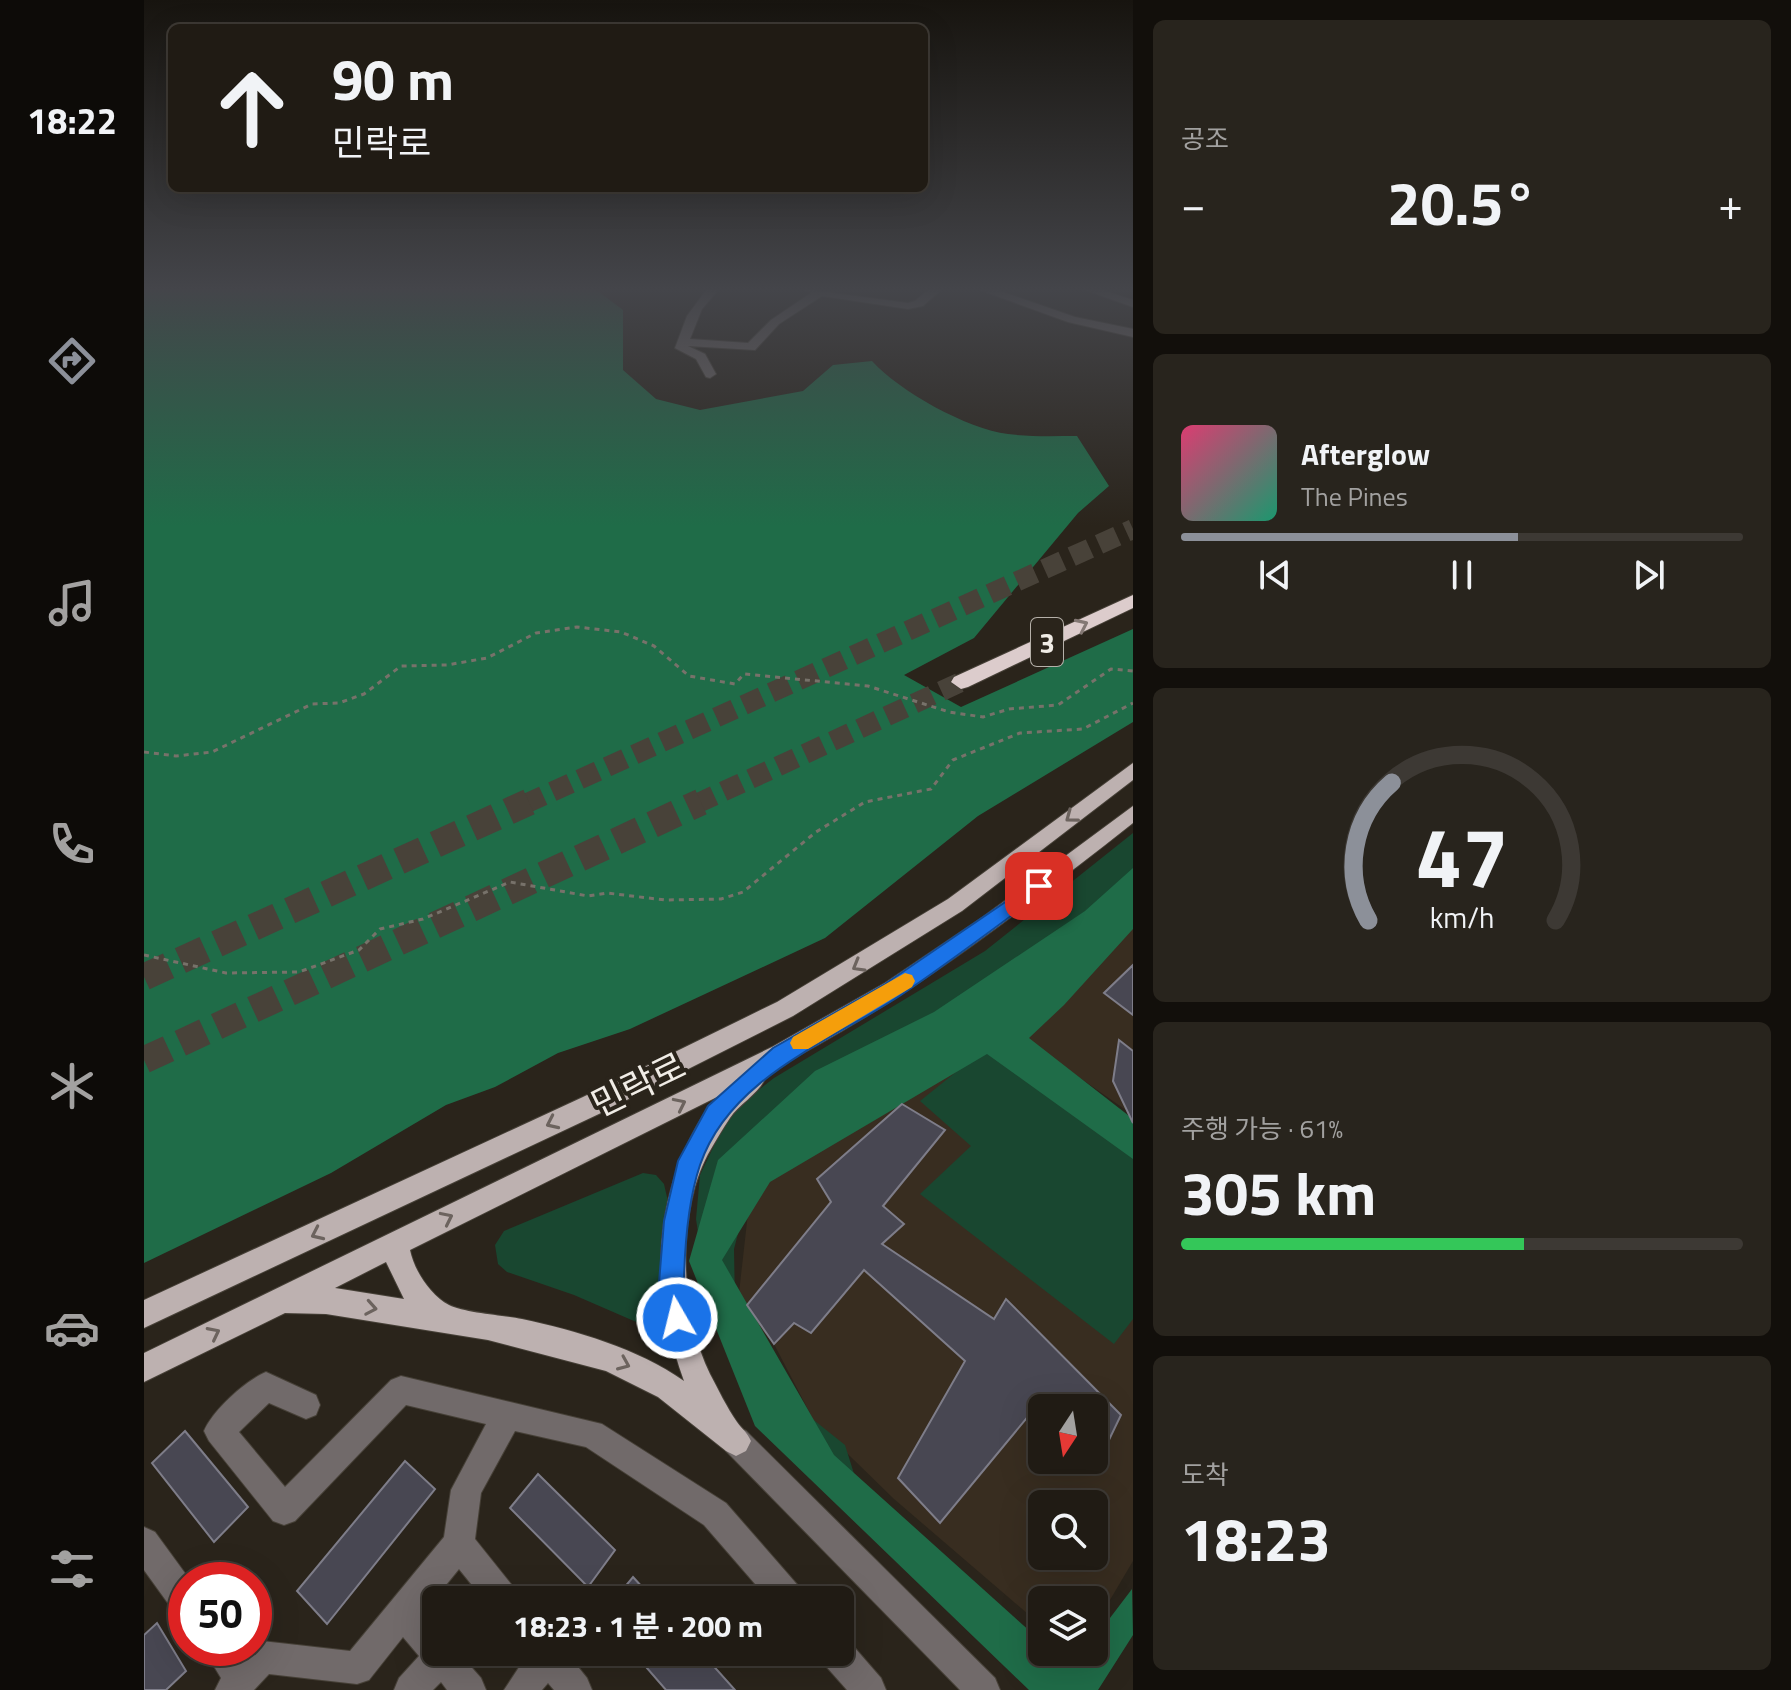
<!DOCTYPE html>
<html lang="ko">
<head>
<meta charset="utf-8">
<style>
	:root { --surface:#201b14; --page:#28241d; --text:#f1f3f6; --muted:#a2a1a0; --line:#3d3934; --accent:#8c9099 }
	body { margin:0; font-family:"Titillium Web","Noto Sans KR",sans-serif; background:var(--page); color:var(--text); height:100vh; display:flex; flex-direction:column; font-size:30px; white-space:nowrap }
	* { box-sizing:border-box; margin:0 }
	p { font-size:26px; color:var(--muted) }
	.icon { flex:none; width:44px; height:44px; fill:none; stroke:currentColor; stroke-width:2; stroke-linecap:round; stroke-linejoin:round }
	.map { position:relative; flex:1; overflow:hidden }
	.sheet { display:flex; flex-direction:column; gap:20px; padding:20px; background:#120f0b; width:658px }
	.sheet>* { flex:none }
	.guide { position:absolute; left:24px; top:24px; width:760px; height:168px; border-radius:12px; box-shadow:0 8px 32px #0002,0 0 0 2px var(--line); background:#201b14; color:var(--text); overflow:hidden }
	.needle { width:52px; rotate:192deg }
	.buttons { position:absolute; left:884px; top:1394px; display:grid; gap:16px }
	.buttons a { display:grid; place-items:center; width:80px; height:80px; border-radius:12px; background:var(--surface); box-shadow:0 8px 32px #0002,0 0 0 2px var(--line); font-size:40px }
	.speed { position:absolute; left:24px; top:1562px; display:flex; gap:16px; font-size:40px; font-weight:700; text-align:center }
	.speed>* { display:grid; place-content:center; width:104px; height:104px; border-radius:50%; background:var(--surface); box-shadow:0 8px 32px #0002,0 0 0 2px var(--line); line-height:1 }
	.speed .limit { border:12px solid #d22; background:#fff; color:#111 }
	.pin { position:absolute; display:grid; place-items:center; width:68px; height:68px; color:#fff; margin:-34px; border-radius:16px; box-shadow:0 4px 12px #0006 }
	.me { position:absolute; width:88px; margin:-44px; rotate:352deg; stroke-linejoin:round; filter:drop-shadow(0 0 6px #0008) }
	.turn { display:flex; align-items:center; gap:28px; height:168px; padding:0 32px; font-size:36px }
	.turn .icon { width:104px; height:104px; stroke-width:2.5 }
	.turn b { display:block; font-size:56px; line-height:68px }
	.big { font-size:60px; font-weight:700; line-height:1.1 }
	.sheet .card { flex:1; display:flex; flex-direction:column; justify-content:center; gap:12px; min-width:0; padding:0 28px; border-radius:12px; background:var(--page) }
	.sheet .dial { align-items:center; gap:0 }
	.dial svg { height:208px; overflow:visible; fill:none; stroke:var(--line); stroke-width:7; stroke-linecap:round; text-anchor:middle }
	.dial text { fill:var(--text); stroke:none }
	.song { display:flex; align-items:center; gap:24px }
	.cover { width:96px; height:96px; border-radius:12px; background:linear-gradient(135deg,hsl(340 70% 55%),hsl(160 70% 35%)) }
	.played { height:8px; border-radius:4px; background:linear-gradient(90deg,var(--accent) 60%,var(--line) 60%) }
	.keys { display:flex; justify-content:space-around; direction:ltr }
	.heat { display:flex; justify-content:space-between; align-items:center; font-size:44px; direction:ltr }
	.charge { height:12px; border-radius:6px; background:linear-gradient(90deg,#34c759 61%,var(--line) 0) }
	.trip { position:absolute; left:278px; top:1586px; width:432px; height:80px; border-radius:12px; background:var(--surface); box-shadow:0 8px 32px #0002,0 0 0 2px var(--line); font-weight:700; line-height:80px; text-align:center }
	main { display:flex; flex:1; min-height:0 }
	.dock { display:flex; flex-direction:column; width:144px; justify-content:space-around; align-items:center; background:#0d0b08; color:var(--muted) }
	.dock .icon { width:56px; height:56px }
	.dock .on { color:var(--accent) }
	.dock b { font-size:36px; color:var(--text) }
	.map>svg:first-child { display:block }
</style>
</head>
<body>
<main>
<nav class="dock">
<b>18:22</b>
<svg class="icon on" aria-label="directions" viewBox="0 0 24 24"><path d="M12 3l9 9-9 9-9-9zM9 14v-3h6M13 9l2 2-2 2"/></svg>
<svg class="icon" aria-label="music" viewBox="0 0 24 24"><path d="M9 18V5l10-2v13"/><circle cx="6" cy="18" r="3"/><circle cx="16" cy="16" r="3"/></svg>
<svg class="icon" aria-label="phone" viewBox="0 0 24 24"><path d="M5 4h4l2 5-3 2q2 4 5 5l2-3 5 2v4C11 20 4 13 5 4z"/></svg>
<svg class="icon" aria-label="climate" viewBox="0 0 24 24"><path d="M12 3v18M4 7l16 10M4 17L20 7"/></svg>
<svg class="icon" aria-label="car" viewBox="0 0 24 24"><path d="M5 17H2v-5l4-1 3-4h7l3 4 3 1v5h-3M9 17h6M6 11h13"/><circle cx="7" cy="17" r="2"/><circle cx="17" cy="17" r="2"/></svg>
<svg class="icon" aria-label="filters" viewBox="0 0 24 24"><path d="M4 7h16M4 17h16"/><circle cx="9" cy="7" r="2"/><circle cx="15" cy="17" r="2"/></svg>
</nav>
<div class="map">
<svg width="989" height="1690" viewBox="0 0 989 1690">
	<rect width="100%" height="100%" fill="#2a241b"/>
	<!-- built -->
	<path fill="#382d20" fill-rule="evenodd" d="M989,926V1115L866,1029Z
		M858,1035L989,1132V1561L950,1627V1600H898V1626L750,1499L670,1421L630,1344L594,1302L605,1204L617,1177ZM898,1408H950V1460H898ZM898,1504H950V1556H898Z"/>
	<!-- green -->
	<path fill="#194730" d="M989,833V918L867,1019L611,1168L590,1249L591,1304L621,1381L701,1445L728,1531L618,1415L582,1347L559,1266L552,1219L556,1175L586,1112L630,1078L841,951Z
		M858,1035L989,1132V1319L970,1344L776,1194L827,1146L776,1101Z
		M499,1173L512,1175L520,1184L547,1303L540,1318L527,1331H513L430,1295L363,1272L354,1264L351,1245L360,1231Z"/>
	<!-- forest -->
	<path fill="#1f6c48" d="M0,289H451L479,310V370L512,399L556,410L659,391L689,365L728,361C755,391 823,429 864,434C886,437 910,436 933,436L965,486L934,513L830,638L760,675L817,707L989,629V722L834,816L681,938L486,1029L414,1053L351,1087L302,1105L187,1173L0,1263Z
		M989,868V929L920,1005L885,1038L989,1119V1159L843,1054L626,1182L578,1260L690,1455L898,1642V1652H909L928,1668L940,1652H950V1639L988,1589L989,1635L954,1690H885L611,1426L545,1261L574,1160L671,1071L790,1012L941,911Z"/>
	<!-- building -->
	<path fill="#484752" stroke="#7e7d89" stroke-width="2" d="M989,965V1015L960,993Z
		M975,1040L989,1051V1123L969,1081Z
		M758,1104L801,1130L739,1206L760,1224L738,1244L850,1319L862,1299L977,1415L950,1471V1408H891L796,1523L754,1478L821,1361L720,1270L667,1333L650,1323L630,1344L603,1305L687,1202L673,1179Z
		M41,1431L104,1507L70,1542L8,1463Z
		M261,1461L291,1489L183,1624L153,1591Z
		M394,1474L471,1550L444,1587L366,1508Z
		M489,1577L510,1600H470Z
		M13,1623L42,1671L22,1690H0V1635Z
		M489,1652H557L591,1690H522Z"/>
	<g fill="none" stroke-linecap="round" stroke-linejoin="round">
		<!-- highway-tunnel-far1 -->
		<path stroke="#484239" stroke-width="20" stroke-dasharray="20 10" stroke-linecap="butt" d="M381,804L989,529
			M552,804L817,682"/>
		<!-- highway-tunnel -->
		<path stroke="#484239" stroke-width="27" stroke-dasharray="27 13" stroke-linecap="butt" d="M0,977L385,802
			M0,1060L557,802"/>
		<!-- minor casing -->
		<g stroke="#464037" stroke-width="2">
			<path id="minor" d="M563,289H575L558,309L546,339L604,343L627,320L667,293L659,289L764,303L771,301L785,289H798L779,306L764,309L678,296L635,324L611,350L544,346L561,354L572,374L566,378L562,377L552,359L531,348L543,316Z
				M833,289H850L931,317L989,329V337L924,322Z
				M938,289H955L989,300V307Z
				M122,1372L172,1395L176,1405L172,1415L162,1419L125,1403L95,1432L141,1487L247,1380L257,1376L458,1424L582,1503L657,1589L662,1600H625L560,1525L442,1447L371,1431L337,1493L331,1539L371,1589L376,1600H340L315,1569L280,1612L292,1626V1652H314L337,1678L342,1690H303L297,1682L289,1690H250L255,1678L275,1656L259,1637L225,1680L213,1684L125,1674L110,1690H71L77,1678L59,1648H95L99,1653L118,1641L206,1651L300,1537L307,1490L342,1424L262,1405L151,1521L140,1525L129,1521L65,1441L60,1431C69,1410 101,1381 122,1372Z
				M592,1426L602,1431L851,1678L856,1690H816L582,1451L577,1441L582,1431Z
				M0,1527L11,1532L46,1580H42V1618L31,1613L0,1570Z
				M696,1637L704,1640L737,1678L742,1690H703L680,1664L676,1652H696Z
				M385,1652H422L443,1678L448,1690H410L404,1683L398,1690H360Z"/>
		</g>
		<!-- major casing -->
		<g stroke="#464037" stroke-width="2">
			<path id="major" d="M989,763V780L818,911L649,1016L457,1113L0,1328V1300L439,1097L633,1002L804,899Z
				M989,806V823C872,915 756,1005 623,1072C621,1090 596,1103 586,1118C579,1128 573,1139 567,1149C531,1209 536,1313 566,1374C574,1389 583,1408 593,1422C598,1429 603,1432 607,1441L602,1451L592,1456L582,1451L514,1397L462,1371L344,1340L182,1314L141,1313L0,1382V1353L628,1047L741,983L839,917ZM575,1096C557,1114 544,1141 535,1165C507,1238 514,1308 540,1381C493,1348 433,1331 378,1319C358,1315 321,1313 305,1305C286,1295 270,1270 266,1250ZM242,1262L260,1299L191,1288Z"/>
		</g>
		<!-- highway casing -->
		<g stroke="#464037" stroke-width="2">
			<path id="highway" d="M989,595V608L824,687L817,689L807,682L810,677Z"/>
		</g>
		<!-- path -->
		<path stroke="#77726a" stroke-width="3" stroke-dasharray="5 5" stroke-linecap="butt" d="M0,752L32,756L68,752L168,704L195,703L220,694L257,666L303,665L343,658L392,633L433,627L477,632L510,646L545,676L591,684L600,674L724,686L805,712L839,717L865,709L914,705L967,669L989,671
			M0,955L82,973L155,972L215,950L236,929L279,919L366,882L444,896L463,893L521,900L577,899L599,892L672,832L721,802L787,789L809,760L876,733L939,729L989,703"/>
		<!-- minor -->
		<use href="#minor" fill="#716a6a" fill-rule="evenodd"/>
		<!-- major -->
		<use href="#major" fill="#bdb1b0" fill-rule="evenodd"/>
		<!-- highway -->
		<use href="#highway" fill="#dccccc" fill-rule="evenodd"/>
	</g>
	<!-- one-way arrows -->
	<defs><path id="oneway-chevron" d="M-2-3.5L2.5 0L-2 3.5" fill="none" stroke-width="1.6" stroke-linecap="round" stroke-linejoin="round" transform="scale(2)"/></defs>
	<use stroke="#837874" href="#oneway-chevron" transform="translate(938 625) rotate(-25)"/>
	<g stroke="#6c635e">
		<use href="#oneway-chevron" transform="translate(927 817) rotate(143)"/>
		<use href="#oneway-chevron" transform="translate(714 966) rotate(150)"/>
		<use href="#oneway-chevron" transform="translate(536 1104) rotate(-26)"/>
		<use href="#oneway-chevron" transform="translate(408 1123) rotate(155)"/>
		<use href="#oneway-chevron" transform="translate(303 1218) rotate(-26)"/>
		<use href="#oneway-chevron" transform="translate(173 1234) rotate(155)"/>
		<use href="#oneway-chevron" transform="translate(227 1308) rotate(10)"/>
		<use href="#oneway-chevron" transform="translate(70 1333) rotate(-27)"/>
		<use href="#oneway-chevron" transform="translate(480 1364) rotate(23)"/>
	</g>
	<!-- sky -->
	<linearGradient id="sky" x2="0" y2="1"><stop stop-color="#17140f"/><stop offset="0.55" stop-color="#44454a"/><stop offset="1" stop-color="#44454a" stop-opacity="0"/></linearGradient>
	<rect width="989" height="526" fill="url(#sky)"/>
	<!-- route -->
	<path fill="#1a73e8" stroke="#114b97" stroke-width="2" d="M895,879L904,886L901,891C853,926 806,962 757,995C686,1042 586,1077 556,1165C544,1201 541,1241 540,1279C540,1296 548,1311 542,1327L533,1331L524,1327L515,1283L520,1221L534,1161L564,1106L629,1048L741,984Z"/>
	<!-- slow -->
	<path fill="#f59e0b" d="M761,973L768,975L771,981L768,987L664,1049H649L646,1043L649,1037Z"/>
	<g text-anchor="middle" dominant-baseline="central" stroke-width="8" stroke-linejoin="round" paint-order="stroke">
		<!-- shield labels -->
		<rect fill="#2a241b" stroke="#b5b0a9" stroke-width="2" x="887" y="618" width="32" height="48" rx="6"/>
		<g font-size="28" font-weight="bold" fill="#f0ece6">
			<text x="903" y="642">3</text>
		</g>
		<!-- near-street labels -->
		<g font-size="36" fill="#f0ece6" stroke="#2a241b">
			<text transform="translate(494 1084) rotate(-26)">민락로</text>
		</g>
	</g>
</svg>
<div class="buttons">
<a><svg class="needle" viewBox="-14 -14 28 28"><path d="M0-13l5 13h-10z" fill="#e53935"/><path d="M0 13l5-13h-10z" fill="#a2a1a0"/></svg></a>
<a><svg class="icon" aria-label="search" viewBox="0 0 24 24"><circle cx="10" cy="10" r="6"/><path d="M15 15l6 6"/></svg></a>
<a><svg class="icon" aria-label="layers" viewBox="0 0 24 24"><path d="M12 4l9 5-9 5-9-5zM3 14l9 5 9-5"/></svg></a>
</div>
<div class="speed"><div class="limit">50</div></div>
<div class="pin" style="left:895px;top:886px;background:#d93025"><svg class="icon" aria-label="arrive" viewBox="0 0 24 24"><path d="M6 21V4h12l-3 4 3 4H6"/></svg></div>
<svg class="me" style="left:533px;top:1318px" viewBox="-20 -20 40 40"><circle r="17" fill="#1a73e8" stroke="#fff" stroke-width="3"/><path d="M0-11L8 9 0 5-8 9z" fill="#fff"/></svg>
<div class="trip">18:23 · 1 분 · 200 m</div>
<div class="guide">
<div class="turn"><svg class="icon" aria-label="ahead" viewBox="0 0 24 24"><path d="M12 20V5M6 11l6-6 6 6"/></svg><div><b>90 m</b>민락로</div></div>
</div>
</div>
<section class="sheet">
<div class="card"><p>공조</p>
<div class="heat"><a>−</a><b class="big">20.5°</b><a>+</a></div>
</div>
<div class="card">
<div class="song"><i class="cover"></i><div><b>Afterglow</b><p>The Pines</p></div></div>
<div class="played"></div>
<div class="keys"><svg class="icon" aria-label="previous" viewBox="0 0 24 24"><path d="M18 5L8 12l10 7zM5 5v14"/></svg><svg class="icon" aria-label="pause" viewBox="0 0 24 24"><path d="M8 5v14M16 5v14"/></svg><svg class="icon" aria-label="next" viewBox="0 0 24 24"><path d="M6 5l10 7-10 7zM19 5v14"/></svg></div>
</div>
<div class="card dial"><svg viewBox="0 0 100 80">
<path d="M14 69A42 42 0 1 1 86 69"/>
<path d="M14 69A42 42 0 0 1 23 16" stroke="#8c9099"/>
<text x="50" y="56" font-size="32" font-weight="700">47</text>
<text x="50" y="72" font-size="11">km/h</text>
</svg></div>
<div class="card"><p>주행 가능 · 61%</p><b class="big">305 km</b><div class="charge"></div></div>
<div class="card"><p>도착</p><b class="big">18:23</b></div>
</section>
</main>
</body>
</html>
